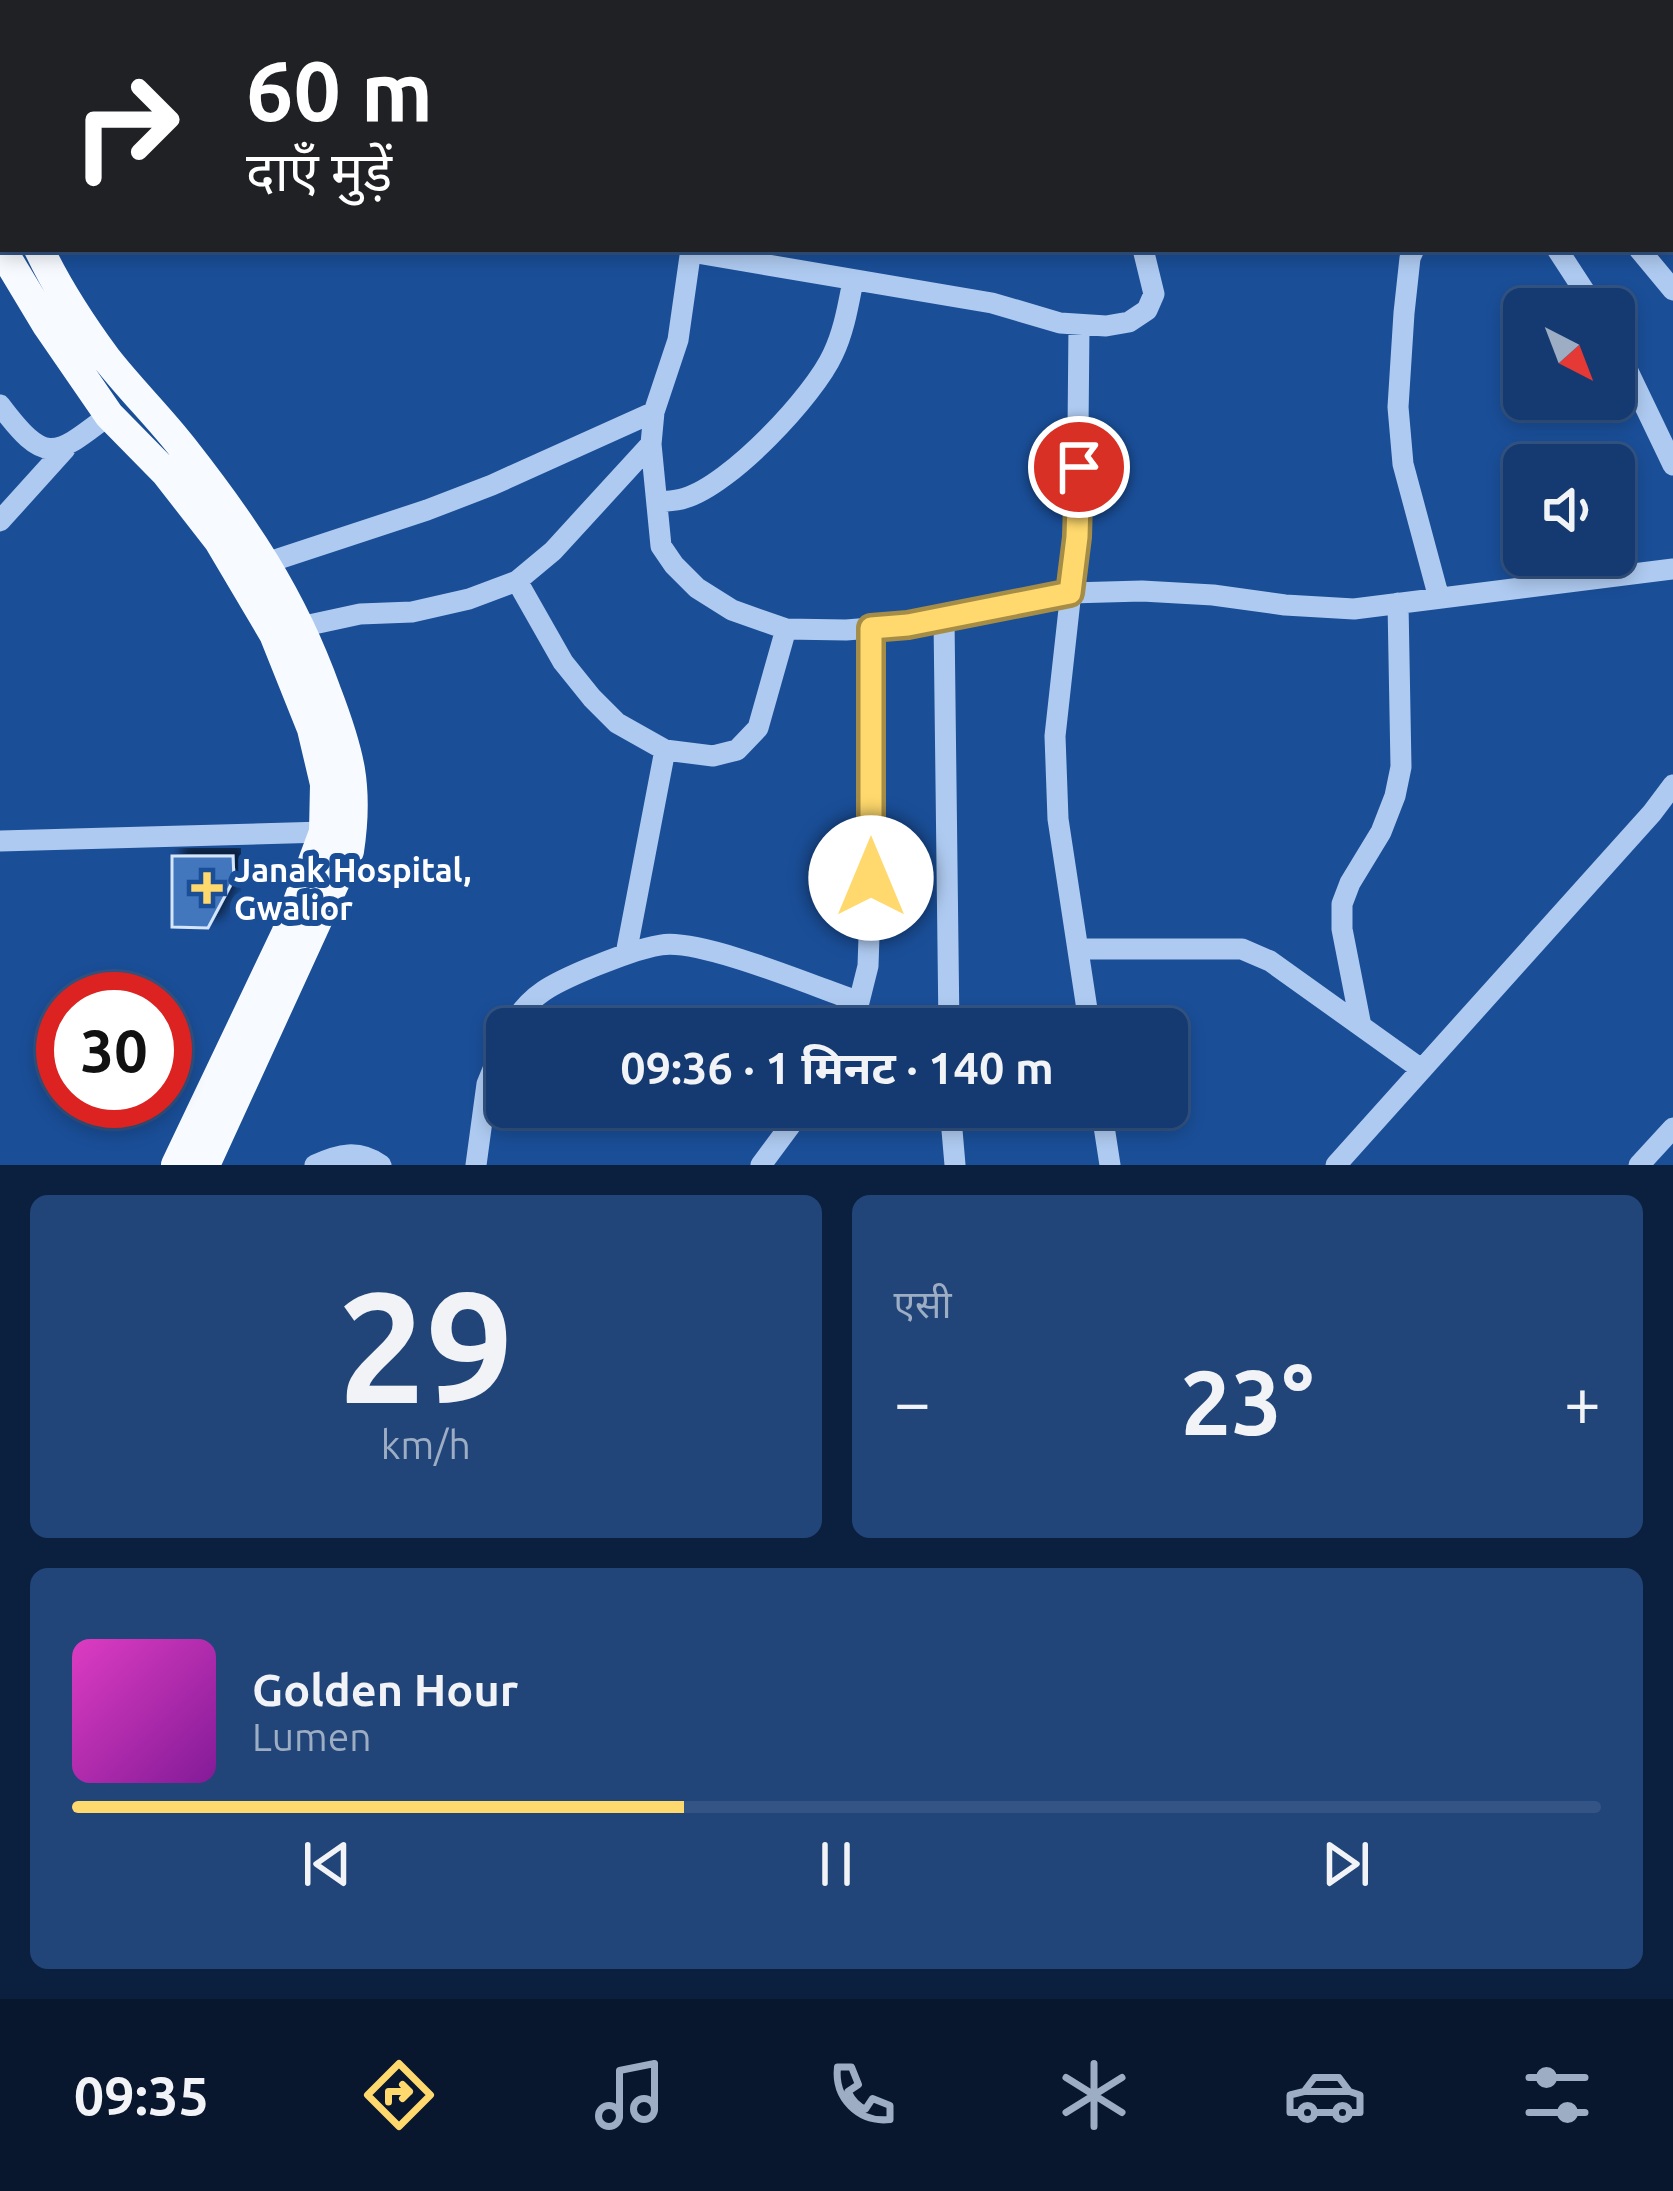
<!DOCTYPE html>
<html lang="hi">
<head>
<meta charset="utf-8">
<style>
	:root { --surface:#143a71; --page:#214579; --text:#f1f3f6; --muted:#9dadc3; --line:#335484; --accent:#ffd96d }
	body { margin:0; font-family:Ubuntu,"Noto Sans Devanagari",sans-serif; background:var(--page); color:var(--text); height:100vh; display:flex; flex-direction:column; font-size:45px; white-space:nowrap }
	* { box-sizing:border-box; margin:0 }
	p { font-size:39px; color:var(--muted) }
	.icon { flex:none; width:66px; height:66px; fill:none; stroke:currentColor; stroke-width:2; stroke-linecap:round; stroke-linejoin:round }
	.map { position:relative; height:1165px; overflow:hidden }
	.details { display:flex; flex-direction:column; gap:30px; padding:30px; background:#0b203e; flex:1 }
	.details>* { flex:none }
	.guide { position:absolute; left:0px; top:0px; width:1674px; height:252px; box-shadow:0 6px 18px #0003,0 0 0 3px var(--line); background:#202124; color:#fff; overflow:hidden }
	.needle { width:78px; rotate:138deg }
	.controls { position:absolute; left:1503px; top:288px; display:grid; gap:24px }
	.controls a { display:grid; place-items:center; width:132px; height:132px; border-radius:18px; background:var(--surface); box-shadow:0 6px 18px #0003,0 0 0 3px var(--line); font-size:60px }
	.speed { position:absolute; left:36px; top:972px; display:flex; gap:24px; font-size:60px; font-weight:700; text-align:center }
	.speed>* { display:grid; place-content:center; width:156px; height:156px; border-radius:50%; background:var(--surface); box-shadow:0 6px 18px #0003,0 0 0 3px var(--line); line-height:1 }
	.speed .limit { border:18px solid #d22; background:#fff; color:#111 }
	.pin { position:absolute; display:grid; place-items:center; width:102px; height:102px; color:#fff; margin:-51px; border:6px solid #fff; border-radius:50%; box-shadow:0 3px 12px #0007 }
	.me { position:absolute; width:132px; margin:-66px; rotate:0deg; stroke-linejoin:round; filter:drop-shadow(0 0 9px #0008) }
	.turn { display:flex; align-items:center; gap:42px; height:252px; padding:0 48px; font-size:54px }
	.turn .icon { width:156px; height:156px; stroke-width:2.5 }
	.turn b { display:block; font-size:84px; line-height:102px }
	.big { font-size:90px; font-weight:700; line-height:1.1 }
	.details .widget { flex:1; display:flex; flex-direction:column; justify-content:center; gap:18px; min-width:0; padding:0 42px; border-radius:18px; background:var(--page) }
	.details .dial { align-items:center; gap:0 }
	.dial b { font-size:156px; line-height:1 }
	.song { display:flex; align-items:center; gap:36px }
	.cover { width:144px; height:144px; border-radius:18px; background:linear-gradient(135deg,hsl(310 70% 55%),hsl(290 70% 35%)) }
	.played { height:12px; border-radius:6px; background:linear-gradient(90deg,var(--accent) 40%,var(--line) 40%) }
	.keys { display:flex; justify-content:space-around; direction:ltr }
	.heat { display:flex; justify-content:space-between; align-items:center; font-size:66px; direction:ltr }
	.details .tiles { flex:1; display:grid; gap:30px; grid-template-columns:1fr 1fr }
	.widget:last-child { grid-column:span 2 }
	.trip { position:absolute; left:486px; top:1008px; width:702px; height:120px; border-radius:18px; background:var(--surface); box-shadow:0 6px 18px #0003,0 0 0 3px var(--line); font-weight:700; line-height:120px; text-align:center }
	.tab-bar { display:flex; height:192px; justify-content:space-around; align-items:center; background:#08172d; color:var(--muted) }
	.tab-bar .icon { width:84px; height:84px }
	.tab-bar .selected { color:var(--accent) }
	.tab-bar b { font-size:54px; color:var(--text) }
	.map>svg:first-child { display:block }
</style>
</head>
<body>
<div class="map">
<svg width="1673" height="1165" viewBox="0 0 1673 1165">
	<defs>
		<filter id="shadow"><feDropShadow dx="11" dy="-11" stdDeviation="6" flood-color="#0009"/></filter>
	</defs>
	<rect width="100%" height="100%" fill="#1a4e97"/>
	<!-- building -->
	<path fill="#4377be" stroke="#d5e6fb" stroke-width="3" filter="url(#shadow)" d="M172,856H233L234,879L208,928L172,927Z"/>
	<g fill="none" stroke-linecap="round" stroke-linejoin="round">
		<!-- minor -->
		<path stroke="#aecaf0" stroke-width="21" d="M679,0L680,3
			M1423,0L1425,3
			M963,3L964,0
			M691,249L678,340L654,412L651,444L661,546L674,565L697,588L732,610L786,629L846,630L908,625L1070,593L1142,591L1213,595L1285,605L1354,609L1673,569
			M1414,249L1410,258L1404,313L1398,407L1403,464L1439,598
			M1557,249L1596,309
			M1639,249L1673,290
			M691,252L992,303L1060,323L1106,326L1129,322L1147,310L1154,294L1143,249
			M1079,325L1077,537L1055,736L1058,819L1090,1029
			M1614,342L1673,465
			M0,405C46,466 54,457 109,415
			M657,502C666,501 677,501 685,498C730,485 814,396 833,354C844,331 848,306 853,281
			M0,521L65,449
			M266,563L427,510L492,485L654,412
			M517,581L563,662L592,698L617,723L665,750L713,756L737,750L758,728L786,629
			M944,619L949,1029
			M286,630L360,614L412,612L469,599L517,581L553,551L651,444
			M0,841L324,832
			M1078,949H1242L1270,961L1421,1069
			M626,954L665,750
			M1361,1026L1342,929V904L1350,883L1381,832L1395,796L1401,767L1398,603
			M510,1029C529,994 554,983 590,968C613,959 637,949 661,945C700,938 816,987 859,1002
			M847,1029L859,1002L868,966L871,878V629
			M950,1107L955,1165
			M1101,1107L1110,1165
			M315,1165C339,1154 358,1149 381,1165
			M476,1165L487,1084L507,1035
			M761,1165L804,1107
			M1336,1165L1652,813L1673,785
			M1639,1165L1673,1128"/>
		<!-- major -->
		<path stroke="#f7faff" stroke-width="30" d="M878,0L910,3
			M1522,3L1533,0
			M0,169L3,176
			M0,247L47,325L109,415L166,473L219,541L274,634L312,729L325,784L324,832L286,934L176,1165
			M39,249C57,287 81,324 106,358C130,389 159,417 183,448C245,527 292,596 326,691C349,751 359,786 349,851L205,1165"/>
	</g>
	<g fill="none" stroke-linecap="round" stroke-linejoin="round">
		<!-- route casing -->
		<g stroke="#a68d47" stroke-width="30">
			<path id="route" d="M871,878V628L908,625L1070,593L1077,537L1079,467"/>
		</g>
		<!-- route -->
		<use href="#route" stroke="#ffd96d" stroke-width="21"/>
	</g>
	<!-- markers -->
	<path fill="#ffd96d" stroke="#1a4e97" stroke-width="4.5" d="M201 870h12v12h12v12h-12v12h-12v-12h-12v-12h12z"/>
	<g text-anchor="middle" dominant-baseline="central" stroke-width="12" stroke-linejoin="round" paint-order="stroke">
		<!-- poi labels -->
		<g font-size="33" font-weight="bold" fill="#fff" stroke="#1a4e97" text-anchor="start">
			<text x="234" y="869">Janak Hospital,<tspan x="234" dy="38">Gwalior</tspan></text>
		</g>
	</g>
</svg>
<div class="controls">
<a><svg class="needle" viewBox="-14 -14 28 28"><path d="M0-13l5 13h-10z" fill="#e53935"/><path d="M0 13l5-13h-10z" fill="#9dadc3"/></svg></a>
<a><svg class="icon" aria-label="sound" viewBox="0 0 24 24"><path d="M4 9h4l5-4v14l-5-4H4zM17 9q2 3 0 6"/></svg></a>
</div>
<div class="speed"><div class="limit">30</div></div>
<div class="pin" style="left:1079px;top:467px;background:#d93025"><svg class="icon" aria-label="arrive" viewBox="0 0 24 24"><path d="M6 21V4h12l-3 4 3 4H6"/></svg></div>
<svg class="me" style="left:871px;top:878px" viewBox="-20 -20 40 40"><circle r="19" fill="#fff"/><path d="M0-13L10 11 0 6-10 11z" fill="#ffd96d"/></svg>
<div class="trip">09:36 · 1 मिनट · 140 m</div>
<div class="guide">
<div class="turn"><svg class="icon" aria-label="right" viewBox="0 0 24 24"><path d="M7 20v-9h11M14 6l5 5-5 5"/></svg><div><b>60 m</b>दाएँ मुड़ें</div></div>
</div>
</div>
<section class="details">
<div class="tiles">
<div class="widget dial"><b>29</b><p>km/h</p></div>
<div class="widget"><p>एसी</p>
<div class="heat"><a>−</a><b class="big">23°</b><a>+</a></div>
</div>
<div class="widget">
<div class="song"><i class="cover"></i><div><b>Golden Hour</b><p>Lumen</p></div></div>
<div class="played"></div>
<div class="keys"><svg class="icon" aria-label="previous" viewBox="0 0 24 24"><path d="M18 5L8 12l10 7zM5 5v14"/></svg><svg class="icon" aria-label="pause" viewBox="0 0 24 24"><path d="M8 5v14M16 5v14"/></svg><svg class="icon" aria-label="next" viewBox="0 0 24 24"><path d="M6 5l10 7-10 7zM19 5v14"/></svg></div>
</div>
</div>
</section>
<nav class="tab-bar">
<b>09:35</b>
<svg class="icon selected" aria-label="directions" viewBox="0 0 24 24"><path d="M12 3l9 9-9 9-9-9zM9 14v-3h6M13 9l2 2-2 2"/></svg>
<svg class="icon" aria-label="music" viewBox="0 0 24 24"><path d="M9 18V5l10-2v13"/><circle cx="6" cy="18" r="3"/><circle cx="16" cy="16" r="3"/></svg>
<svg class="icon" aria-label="phone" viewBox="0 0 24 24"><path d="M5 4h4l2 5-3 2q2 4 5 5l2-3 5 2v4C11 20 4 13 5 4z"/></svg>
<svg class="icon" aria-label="climate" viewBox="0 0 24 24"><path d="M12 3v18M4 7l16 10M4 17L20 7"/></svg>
<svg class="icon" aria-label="car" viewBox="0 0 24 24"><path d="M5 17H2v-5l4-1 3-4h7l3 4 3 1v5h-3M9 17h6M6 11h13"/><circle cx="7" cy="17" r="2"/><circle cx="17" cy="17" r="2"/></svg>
<svg class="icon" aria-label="filters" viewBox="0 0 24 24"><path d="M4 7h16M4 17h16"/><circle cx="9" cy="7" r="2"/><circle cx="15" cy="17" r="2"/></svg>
</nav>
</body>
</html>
